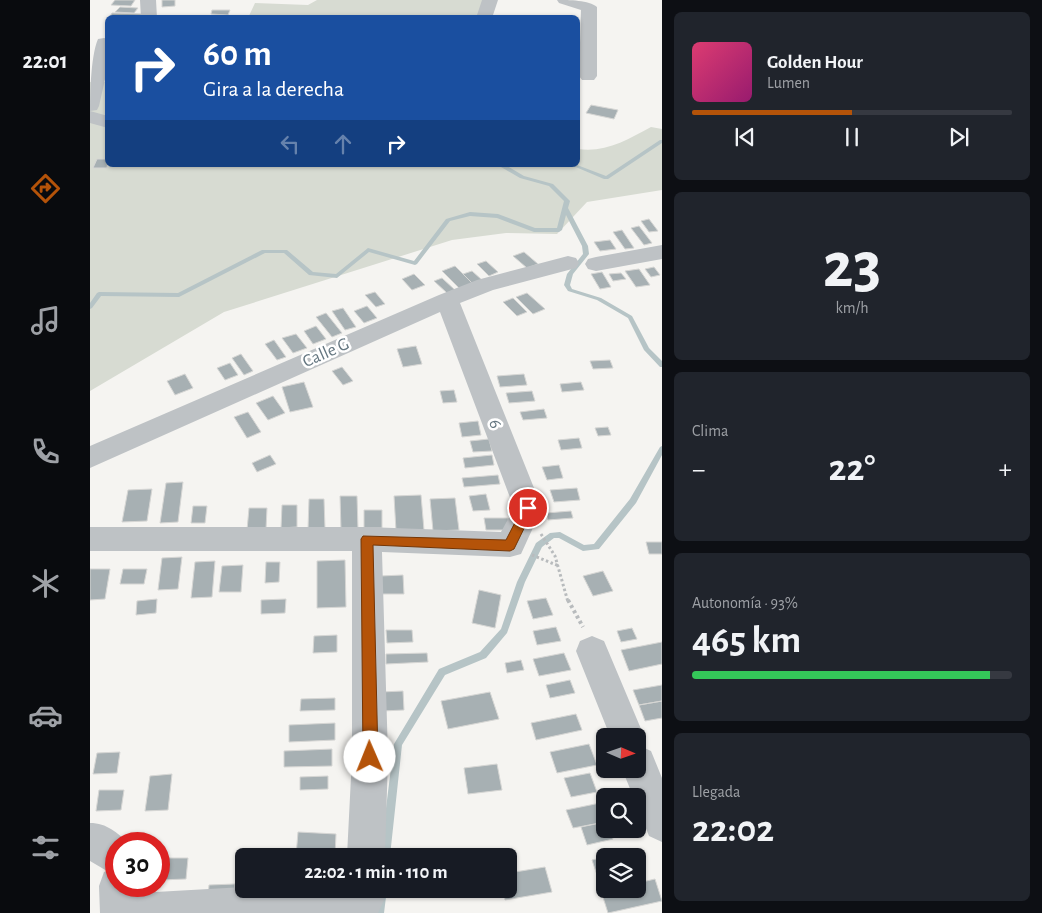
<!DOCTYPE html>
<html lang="es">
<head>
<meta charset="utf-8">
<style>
	:root { --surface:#171b24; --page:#20242c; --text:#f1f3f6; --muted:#9ea1a6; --line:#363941; --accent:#b45309 }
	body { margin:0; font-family:"Alegreya Sans",sans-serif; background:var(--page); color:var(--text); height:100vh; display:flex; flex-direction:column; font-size:19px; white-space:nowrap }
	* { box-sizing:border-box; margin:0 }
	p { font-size:16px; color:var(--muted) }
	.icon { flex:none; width:28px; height:28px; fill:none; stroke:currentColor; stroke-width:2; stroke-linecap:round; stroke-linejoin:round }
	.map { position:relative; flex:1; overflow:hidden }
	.side { display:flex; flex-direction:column; gap:12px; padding:12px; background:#0d0f14; width:380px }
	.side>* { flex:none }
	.guide { position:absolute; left:15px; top:15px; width:475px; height:152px; border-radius:8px; box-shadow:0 1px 4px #0004; background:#1a4fa0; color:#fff; overflow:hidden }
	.needle { width:32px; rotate:92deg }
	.buttons { position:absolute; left:506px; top:728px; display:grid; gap:10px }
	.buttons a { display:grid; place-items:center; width:50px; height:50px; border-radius:8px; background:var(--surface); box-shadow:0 1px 4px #0004; font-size:25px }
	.speed { position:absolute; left:15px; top:832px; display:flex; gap:10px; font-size:25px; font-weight:700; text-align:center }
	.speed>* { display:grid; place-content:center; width:65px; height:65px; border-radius:50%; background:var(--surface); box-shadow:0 1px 4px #0004; line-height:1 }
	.speed .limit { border:8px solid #d22; background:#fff; color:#111 }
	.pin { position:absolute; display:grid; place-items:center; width:42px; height:42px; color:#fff; margin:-21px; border:2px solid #fff; border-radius:50%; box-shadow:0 1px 5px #0007 }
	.me { position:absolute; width:55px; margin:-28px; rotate:359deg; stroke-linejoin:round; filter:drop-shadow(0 0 4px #0008) }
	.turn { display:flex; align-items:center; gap:18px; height:105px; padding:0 15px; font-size:22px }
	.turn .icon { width:65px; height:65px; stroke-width:2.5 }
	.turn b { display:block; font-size:35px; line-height:42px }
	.lanes { display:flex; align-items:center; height:48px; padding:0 15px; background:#0003; justify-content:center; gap:25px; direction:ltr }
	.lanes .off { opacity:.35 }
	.big { font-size:38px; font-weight:600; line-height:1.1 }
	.side .card { flex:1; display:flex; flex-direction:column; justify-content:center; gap:8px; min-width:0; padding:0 18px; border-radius:8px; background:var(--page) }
	.side .dial { align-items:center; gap:0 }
	.dial b { font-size:65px; line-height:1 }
	.song { display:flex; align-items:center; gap:15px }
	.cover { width:60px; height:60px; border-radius:8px; background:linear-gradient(135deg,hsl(340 70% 55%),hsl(320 70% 35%)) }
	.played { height:5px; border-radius:2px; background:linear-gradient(90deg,var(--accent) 50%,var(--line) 50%) }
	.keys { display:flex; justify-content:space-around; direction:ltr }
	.heat { display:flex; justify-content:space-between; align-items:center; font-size:28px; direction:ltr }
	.charge { height:8px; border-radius:4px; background:linear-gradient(90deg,#34c759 93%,var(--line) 0) }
	.trip { position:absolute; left:145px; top:848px; width:282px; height:50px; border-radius:8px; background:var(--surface); box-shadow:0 1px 4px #0004; font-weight:600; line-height:50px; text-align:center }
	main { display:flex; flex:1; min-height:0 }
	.tab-bar { display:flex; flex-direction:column; width:90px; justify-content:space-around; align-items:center; background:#090b0e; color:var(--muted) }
	.tab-bar .icon { width:35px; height:35px }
	.tab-bar .on { color:var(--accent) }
	.tab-bar b { font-size:22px; color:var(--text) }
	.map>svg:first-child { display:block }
</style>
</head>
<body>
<main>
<nav class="tab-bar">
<b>22:01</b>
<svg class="icon on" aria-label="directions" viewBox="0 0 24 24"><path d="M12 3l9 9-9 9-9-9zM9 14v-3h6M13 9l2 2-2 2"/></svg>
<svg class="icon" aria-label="music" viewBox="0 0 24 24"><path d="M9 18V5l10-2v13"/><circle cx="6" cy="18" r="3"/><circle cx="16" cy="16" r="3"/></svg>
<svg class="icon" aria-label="phone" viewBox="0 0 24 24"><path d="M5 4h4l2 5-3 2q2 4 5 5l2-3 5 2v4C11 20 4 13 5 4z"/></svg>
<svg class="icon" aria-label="climate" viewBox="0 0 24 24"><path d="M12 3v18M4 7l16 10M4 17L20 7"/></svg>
<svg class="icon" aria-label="car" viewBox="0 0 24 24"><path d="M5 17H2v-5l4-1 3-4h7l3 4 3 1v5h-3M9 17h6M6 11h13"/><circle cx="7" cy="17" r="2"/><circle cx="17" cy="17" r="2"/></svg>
<svg class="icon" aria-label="filters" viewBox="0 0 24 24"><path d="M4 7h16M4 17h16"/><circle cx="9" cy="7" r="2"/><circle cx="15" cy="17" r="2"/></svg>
</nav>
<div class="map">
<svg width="572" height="913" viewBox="0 0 572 913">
	<rect width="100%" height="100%" fill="#f5f4f1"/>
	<!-- green -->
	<path fill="#d7dbd2" d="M227,0H400L394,17L158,18L165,3L218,5Z
		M0,82H17L18,165H488V149C515,153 537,140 561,127L572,129V190L497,202L467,234L416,233L362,240L134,312L0,391Z"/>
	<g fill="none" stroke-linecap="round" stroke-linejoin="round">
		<!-- stream -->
		<path fill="#b6c4c6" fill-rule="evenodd" d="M570,140H572V143L518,179H514L481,165H487L516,176Z
			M411,165H417V166L434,176L463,184L480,201L478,208L498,246L499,254L483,274L480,285L482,289L511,298L542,316L559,348L572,361V367H570L554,350L538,318L507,300L478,291L474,285L477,274L493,254L492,246L476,215L472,230L469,232H444L407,218L380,216L360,221L327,264L325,265L279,252L247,278L219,275L194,253H175L89,297L11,296L2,308L0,309V303L7,293L9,292L88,293L172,250H197L223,272L246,274L278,248L324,261L356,219L380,212L408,214L445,228H467L474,201L459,186L430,178L411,167Z
			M572,446V455L546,503L509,549L493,551L469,538H464L452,547L435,582L417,633L396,658L355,675L312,745L300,856H290L304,744L349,669L390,652L411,629L427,582L446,543L460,533L470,532L494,545L504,544L540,499L570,447Z
			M287,889H297L294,913H284Z"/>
	</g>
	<!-- building -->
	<path fill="#a7b0b3" stroke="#d6d6d4" d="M25,0H45L41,6L21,5Z
		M72,0H85V6L72,7Z
		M30,7L48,8L44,13L25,12Z
		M122,10H140L138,15L121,14Z
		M22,13L52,14L50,18H19Z
		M501,105L528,110L524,119L496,113Z
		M7,159H18L17,168H3Z
		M559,219L568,231L559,232L551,221Z
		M549,226L562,243L554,245L541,228Z
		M532,230L544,248L535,249L523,232Z
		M520,240L526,249L510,251L504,242Z
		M434,252L448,264L437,268L423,256Z
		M396,261L408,272L399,276L387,264Z
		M365,266L383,284L370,289L352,271Z
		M564,267L570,275L561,277L555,269Z
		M549,269L560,285L546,287L535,271Z
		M382,271L392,280L383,284L373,274Z
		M512,272L521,287L510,289L501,274Z
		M531,273L536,279L523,281L519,274Z
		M324,274L335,285L322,290L312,279Z
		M352,278L365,290L357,293L344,281Z
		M285,292L295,304L286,307L275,295Z
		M437,293L455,309L443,314L426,297Z
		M423,298L437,312L427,316L413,302Z
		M277,306L287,318L274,323L264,311Z
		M253,308L266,327L255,330L242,311Z
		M236,313L252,333L242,337L226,317Z
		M226,326L236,339L223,344L214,331Z
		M206,334L217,348L203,353L192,338Z
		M184,340L196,357L187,360L175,344Z
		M326,346L332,364L313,367L307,349Z
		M151,354L163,371L154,375L142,358Z
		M520,360L523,368L503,369L500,361Z
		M140,363L148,375L135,380L127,368Z
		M252,367L263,381L253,385L242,371Z
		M95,374L103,388L85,395L77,381Z
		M434,374L437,385L410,387L407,376Z
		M214,382L223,407L200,412L192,387Z
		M491,382L494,390L472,392L470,384Z
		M364,390L367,402L353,403L350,391Z
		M442,391L445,401L419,403L416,393Z
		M183,396L195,413L178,420L166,403Z
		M454,409L457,418L433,420L430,412Z
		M158,412L171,432L157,438L144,417Z
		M388,421L391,435L372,437L369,423Z
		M518,427L521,435L508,436L505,428Z
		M489,438L492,448L471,450L468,440Z
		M399,439L402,451L383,452L380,441Z
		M180,455L186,464L167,472L162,463Z
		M402,455L404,465L375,468L373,458Z
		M469,465L473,478L457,480L452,467Z
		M408,475L410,484L374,487L372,478Z
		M93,482L88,522L70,523L76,483Z
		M487,488L490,500L464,502L460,490Z
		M62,489L57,521L32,522L38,490Z
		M396,494L400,510L383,511L379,496Z
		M331,495L334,530L306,531L304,496Z
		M250,496H267L268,529L251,530Z
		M365,498L369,530L343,531L340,499Z
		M219,499H234L235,528L218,529Z
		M192,505H207V527L191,528Z
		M103,506H117L115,523H101Z
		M159,508H177L176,529L157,530Z
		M274,510H292V528H274Z
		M481,511L483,518L458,520L456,513Z
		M394,518H418L420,530H396Z
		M556,542H572V554H559Z
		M92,557L88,589L68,590L72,558Z
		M255,560L256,607L227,608V561Z
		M125,561L122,597L101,598L105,562Z
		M176,562H190L189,582L175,583Z
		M153,565L151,592H129L132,566Z
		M0,569H20L15,599L0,600Z
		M33,569H57L54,584H30Z
		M513,571L523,591L503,596L493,576Z
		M313,575L314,594H291L290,576Z
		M389,590L411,595L405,628L382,623Z
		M456,598L463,615L443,619L437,601Z
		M67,599L66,613L46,615L47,601Z
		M196,599L195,613L171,614V600Z
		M466,627L471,641L447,645L443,631Z
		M542,628L547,639L531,642L527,631Z
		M296,630H322L323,642L297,643Z
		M247,635V652L223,653L224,636Z
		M572,642V664L539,671L531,650Z
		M337,653L338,662L296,664V654Z
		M474,653L481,670L449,676L443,659Z
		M431,660L434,670L417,673L415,663Z
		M480,680L485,693L460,698L456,685Z
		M572,685V701L549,705L543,690Z
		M313,691L314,710L292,711L291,692Z
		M400,692L409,719L358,729L351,701Z
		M245,698V710L210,711L211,699Z
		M572,701V718L555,721L549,705Z
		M486,714L492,730L446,740L441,723Z
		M245,723V740L199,742V725Z
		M499,744L507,765L467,773L460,752Z
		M242,749V766L194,767V751Z
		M30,752L27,773L3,774L7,753Z
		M407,764L412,790L378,794L374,768Z
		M500,773L507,792L481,797L474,778Z
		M82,774L78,810L55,811L60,776Z
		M238,776V789L210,790V777Z
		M9,790H34L31,810L6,811Z
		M515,802V822L483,828L476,810Z
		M515,822V829H519L523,839L497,845L491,827Z
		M208,832L246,834L245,856H206Z
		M382,852L383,856H344Z
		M515,857V873L507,875L502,860Z
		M69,858H98L96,879L69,880Z
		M455,867L462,892L415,900L413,889H419V873Z
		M565,879L572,901L518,913L511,891L548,889V883Z
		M145,884V897L118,898L119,885Z"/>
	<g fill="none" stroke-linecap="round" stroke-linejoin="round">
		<!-- path-far1 -->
		<path stroke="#b8bbbd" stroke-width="3" stroke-dasharray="2.5 2.5" stroke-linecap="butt" d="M451,534L465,556L478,602
			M442,555L469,566"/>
		<!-- path -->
		<path stroke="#b8bbbd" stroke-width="4" stroke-dasharray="3 3" stroke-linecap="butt" d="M478,600L493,627"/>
		<!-- minor -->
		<path fill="#bec2c5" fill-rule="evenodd" d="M50,0H66L67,18H51Z
			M392,0H408L402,18H386Z
			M467,0C479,0 499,0 507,7V76L504,80H492L489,76L491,10L469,3Z
			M14,38L18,39V66L9,106L7,110L0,111L18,116V128L0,123C0,100 0,58 8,39Z
			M572,245V259L506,271L498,269L495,264L498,259L506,257Z
			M478,256L486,258L489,263L486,268L403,290L370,303L452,508L431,554L420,557L292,552L298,757L295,856H257L262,757V551H0V527H277L411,532L424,508L350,312L0,468V446L349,295L387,280Z
			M502,636L514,641L554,736L550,746L561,751L572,778V842L559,836L548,808V796H543L532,769H548V736H520L486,651L490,641Z
			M0,823C17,823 27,833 39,843L26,844V886H47L48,893L154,887L293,889L294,900L288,913H10L9,886L14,872L17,871L0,861Z"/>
	</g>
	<!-- route -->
	<path fill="#b45309" stroke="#753606" d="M438,503L444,508L424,549L420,551L283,545L288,757L286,762L280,764L275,762L273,757L271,539L273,536L416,540L434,505Z"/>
	<g text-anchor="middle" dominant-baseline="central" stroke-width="5" stroke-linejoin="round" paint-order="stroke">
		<!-- street labels -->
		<g font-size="18" fill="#657781" stroke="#fff">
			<text transform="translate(236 353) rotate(-24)">Calle G</text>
			<text transform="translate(405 424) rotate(69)">6</text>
		</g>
	</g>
</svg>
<div class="buttons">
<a><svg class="needle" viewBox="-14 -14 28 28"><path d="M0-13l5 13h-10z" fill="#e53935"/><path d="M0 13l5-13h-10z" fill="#9ea1a6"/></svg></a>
<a><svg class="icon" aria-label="search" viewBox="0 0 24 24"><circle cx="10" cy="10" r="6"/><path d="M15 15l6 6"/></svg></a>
<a><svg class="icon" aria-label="layers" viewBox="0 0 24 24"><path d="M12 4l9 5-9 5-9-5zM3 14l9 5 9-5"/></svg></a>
</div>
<div class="speed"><div class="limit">30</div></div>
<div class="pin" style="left:438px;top:508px;background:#d93025"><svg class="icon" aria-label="arrive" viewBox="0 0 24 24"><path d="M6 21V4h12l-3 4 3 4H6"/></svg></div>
<svg class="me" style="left:280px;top:757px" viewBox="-20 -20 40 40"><circle r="19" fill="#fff"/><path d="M0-13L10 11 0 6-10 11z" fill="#b45309"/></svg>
<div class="trip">22:02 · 1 min · 110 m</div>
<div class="guide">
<div class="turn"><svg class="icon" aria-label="right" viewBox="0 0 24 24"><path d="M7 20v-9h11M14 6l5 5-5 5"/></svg><div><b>60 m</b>Gira a la derecha</div></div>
<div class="lanes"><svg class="icon off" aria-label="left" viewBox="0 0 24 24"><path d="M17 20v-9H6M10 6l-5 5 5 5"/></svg><svg class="icon off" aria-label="ahead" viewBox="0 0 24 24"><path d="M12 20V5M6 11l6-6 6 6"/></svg><svg class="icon" aria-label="right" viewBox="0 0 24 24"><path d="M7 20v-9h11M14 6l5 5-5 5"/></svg></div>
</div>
</div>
<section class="side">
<div class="card">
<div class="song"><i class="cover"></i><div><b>Golden Hour</b><p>Lumen</p></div></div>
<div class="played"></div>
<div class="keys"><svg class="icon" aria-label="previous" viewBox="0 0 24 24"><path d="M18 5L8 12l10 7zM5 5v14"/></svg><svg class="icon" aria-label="pause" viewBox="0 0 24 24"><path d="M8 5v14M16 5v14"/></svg><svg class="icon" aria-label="next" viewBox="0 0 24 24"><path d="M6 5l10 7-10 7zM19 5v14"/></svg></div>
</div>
<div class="card dial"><b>23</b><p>km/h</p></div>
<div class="card"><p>Clima</p>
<div class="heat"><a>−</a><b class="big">22°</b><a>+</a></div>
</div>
<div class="card"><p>Autonomía · 93%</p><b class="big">465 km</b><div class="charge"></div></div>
<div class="card"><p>Llegada</p><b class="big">22:02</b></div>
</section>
</main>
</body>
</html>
